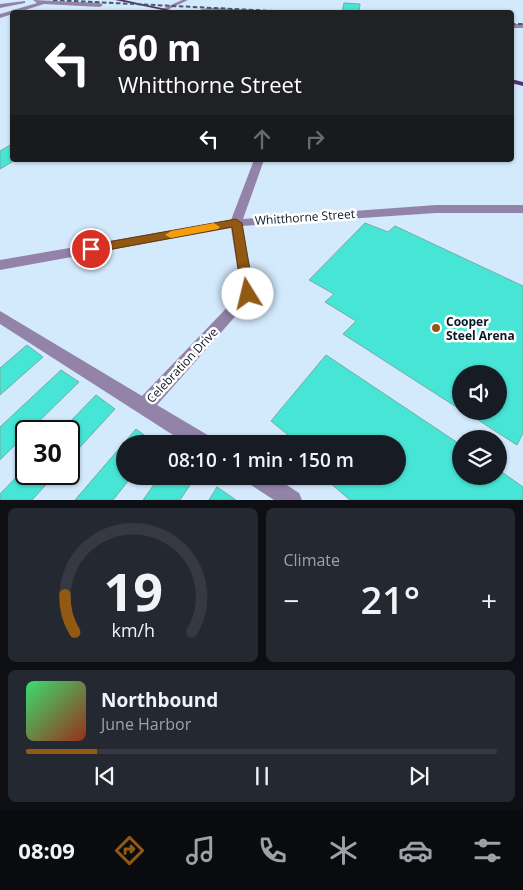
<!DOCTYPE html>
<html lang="en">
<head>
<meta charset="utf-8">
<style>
	:root { --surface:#171b24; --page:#242831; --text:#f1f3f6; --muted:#9ea1a6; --line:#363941; --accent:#925913 }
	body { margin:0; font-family:"Open Sans",sans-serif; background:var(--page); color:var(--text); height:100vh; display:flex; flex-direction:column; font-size:19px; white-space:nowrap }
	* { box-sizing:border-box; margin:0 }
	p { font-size:16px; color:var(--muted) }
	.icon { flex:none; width:28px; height:28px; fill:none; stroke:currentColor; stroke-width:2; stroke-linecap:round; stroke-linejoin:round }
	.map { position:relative; height:500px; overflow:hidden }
	.sheet { display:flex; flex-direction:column; gap:8px; padding:8px; background:#0d0f14; flex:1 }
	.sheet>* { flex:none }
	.banner { position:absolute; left:10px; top:10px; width:504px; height:152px; border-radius:5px; box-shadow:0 1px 4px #0004; background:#202124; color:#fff; overflow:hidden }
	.buttons { position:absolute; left:452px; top:365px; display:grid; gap:10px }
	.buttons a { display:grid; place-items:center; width:55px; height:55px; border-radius:50%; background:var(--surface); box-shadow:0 1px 4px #0004; font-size:25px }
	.speed { position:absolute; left:15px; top:420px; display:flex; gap:10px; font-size:25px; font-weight:700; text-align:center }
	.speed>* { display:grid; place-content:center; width:65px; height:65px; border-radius:50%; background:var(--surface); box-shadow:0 1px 4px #0004; line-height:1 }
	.speed .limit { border:2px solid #111; border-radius:8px; background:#fff; color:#111 }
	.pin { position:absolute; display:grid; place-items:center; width:42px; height:42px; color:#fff; margin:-21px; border:2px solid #fff; border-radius:50%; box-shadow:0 1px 5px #0007 }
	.me { position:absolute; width:55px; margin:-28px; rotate:351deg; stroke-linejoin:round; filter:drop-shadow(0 0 4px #0008) }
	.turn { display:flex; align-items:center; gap:18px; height:105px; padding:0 25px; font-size:22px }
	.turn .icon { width:65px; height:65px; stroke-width:2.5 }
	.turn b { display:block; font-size:35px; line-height:42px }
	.lanes { display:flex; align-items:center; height:48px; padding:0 25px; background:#0003; justify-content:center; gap:25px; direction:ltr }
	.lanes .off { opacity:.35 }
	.big { font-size:38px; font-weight:600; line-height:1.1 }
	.sheet .tile { flex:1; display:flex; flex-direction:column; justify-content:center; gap:8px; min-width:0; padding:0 18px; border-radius:8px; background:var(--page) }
	.sheet .dial { align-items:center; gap:0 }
	.dial svg { height:130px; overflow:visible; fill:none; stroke:var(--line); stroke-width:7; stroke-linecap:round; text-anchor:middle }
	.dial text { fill:var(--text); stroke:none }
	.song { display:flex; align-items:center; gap:15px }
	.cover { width:60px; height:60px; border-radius:8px; background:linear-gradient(135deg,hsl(140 70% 55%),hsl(10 70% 35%)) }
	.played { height:5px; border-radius:2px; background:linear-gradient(90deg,var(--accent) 15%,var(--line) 15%) }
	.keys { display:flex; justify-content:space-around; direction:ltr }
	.heat { display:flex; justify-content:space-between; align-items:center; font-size:28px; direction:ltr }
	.sheet .tiles { flex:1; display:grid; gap:8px; grid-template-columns:1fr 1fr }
	.tile:last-child { grid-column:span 2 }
	.trip { position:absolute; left:116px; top:435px; width:290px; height:50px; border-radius:25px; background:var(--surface); box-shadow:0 1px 4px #0004; font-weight:600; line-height:50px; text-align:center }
	.menu { display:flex; height:80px; justify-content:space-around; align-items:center; background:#090b0e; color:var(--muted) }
	.menu .icon { width:35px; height:35px }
	.menu .selected { color:var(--accent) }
	.menu b { font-size:22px; color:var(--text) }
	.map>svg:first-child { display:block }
</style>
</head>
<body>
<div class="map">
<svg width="523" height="500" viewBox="0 0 523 500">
	<rect width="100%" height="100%" fill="#d3e9fc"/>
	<!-- building -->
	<path fill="#47e5d5" stroke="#75aca4" d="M344,3L360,4L359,12H342Z
		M12,144V162L0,169V151Z
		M365,223L388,232L395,226L523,286V433L517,445L464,411H499V374H461V410L343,334L356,321L325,302L334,294L309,280Z
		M27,345L43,357L0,395V368Z
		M326,355L461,445V476H499V470L523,487V500H350L322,476H398V444H299L271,421Z
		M61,370L79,382L29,431H26V434L0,460V427Z
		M96,395L115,409L69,459V431H61Z
		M136,429L156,444H125V476H132L113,500H75Z
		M26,467V474H56L32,500H0V494Z
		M160,476H196L180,500H143Z
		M217,487L236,500H209Z"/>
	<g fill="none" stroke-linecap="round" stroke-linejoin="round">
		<!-- minor -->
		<path fill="#9483a9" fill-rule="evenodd" d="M33,0L100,3L103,5L100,7L44,4L0,18V14L37,3Z
			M182,0H188L165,11L160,10Z
			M25,1V3L0,8V4Z
			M208,8L260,10L263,12H189Z
			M511,24H523V28H511Z
			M254,160H264L243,219L436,205H523V213H436L242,226L255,294L157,405L211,437L213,444H187L0,324V311L142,396L241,293L231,228L0,270V260L231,220Z
			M245,476H273L299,493L302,500H274L248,483Z"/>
		<!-- major -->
		<path fill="#533273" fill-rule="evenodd" d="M115,0H124L180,12H172Z
			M511,79L523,82V86L511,83Z"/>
		<!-- rail -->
		<path stroke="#495a67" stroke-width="2" stroke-dasharray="4.5 2.5" stroke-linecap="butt" d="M53,0L294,12
			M511,24H523"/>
	</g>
	<!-- route -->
	<path fill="#925913" stroke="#5f3a0c" d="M236,219L242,223L254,294L252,298H243L242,294L232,227L91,253L85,249L91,245Z"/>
	<!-- slow -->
	<path fill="#f59e0b" d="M214,223L220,227L218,229L171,238L165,235L171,231Z"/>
	<!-- markers -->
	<circle fill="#925913" stroke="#fff" stroke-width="2" cx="436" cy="328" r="5"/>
	<g text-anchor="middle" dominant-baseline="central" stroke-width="5" stroke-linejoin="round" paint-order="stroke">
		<!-- street labels -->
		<g font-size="12" fill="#0a1823" stroke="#fff">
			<text transform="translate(305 217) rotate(-4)">Whitthorne Street</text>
			<text transform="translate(182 365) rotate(-47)">Celebration Drive</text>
		</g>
		<!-- poi labels -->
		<g font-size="12" font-weight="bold" fill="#0a1823" stroke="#fff" text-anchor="start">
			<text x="446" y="321">Cooper<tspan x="446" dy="14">Steel Arena</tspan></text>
		</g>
	</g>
</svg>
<div class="buttons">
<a><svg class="icon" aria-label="sound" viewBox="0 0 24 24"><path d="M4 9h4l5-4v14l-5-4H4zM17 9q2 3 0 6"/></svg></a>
<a><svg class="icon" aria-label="layers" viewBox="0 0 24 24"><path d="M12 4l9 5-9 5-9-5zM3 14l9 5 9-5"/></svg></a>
</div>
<div class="speed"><div class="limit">30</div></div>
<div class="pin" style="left:91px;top:249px;background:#d93025"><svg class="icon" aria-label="arrive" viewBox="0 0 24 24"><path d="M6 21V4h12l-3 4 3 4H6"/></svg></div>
<svg class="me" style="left:248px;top:294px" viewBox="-20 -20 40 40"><circle r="19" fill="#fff"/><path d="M0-13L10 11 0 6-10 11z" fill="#925913"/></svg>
<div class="trip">08:10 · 1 min · 150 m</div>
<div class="banner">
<div class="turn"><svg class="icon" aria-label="left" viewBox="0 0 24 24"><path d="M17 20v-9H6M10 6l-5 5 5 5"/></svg><div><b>60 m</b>Whitthorne Street</div></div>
<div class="lanes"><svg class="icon" aria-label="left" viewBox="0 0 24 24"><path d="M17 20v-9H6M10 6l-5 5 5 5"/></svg><svg class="icon off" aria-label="ahead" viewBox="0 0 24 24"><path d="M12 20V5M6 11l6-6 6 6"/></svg><svg class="icon off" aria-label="right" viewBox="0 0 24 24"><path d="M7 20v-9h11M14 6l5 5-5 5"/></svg></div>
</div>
</div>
<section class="sheet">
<div class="tiles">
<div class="tile dial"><svg viewBox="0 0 100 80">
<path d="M14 69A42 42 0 1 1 86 69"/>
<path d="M14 69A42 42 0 0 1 8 46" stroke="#925913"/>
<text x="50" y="56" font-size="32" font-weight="700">19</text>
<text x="50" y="72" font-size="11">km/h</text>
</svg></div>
<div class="tile"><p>Climate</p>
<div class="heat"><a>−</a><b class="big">21°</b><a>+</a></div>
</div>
<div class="tile">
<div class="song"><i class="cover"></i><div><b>Northbound</b><p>June Harbor</p></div></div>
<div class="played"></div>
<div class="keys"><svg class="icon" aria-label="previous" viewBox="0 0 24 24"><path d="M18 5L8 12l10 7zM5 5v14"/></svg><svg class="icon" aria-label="pause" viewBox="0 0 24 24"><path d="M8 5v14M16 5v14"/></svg><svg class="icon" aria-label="next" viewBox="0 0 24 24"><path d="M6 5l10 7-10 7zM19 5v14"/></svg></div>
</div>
</div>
</section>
<nav class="menu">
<b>08:09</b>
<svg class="icon selected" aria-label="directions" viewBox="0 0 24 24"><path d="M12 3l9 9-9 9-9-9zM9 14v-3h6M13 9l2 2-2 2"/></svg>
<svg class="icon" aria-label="music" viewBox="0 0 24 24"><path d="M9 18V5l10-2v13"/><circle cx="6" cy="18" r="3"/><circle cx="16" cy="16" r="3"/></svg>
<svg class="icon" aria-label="phone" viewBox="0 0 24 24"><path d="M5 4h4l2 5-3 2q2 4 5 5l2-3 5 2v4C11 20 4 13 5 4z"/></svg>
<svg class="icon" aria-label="climate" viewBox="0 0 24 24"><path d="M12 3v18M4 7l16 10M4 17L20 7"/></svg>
<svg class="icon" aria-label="car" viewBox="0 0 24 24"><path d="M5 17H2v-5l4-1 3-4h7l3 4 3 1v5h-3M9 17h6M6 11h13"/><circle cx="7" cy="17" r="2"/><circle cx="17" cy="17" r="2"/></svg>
<svg class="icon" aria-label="filters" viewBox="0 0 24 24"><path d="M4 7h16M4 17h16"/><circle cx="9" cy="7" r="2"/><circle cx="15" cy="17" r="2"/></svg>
</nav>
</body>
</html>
